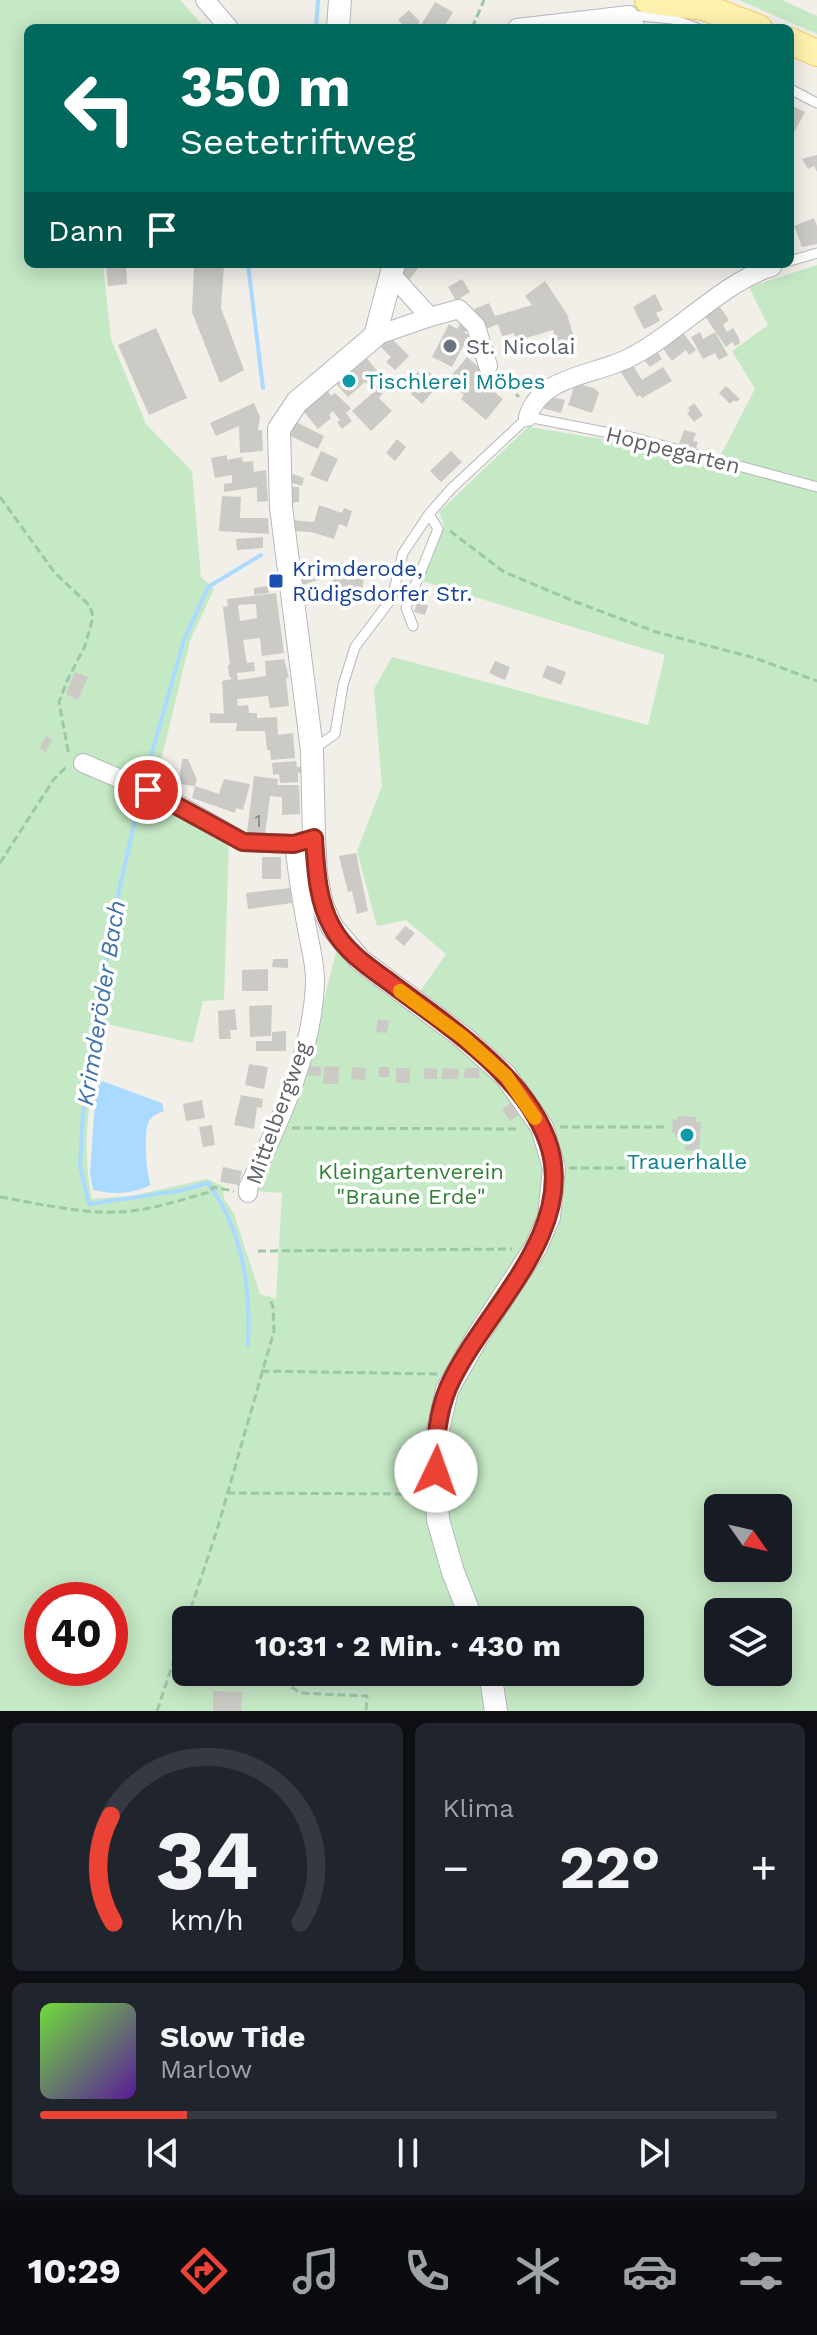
<!DOCTYPE html>
<html lang="de">
<head>
<meta charset="utf-8">
<style>
	:root { --surface:#171b24; --page:#20242c; --text:#f1f3f6; --muted:#9ea1a6; --line:#363941; --accent:#ea4335 }
	body { margin:0; font-family:"Work Sans",sans-serif; background:var(--page); color:var(--text); height:100vh; display:flex; flex-direction:column; font-size:30px; white-space:nowrap }
	* { box-sizing:border-box; margin:0 }
	p { font-size:26px; color:var(--muted) }
	.icon { flex:none; width:44px; height:44px; fill:none; stroke:currentColor; stroke-width:2; stroke-linecap:round; stroke-linejoin:round }
	.map { position:relative; height:1711px; overflow:hidden }
	.details { display:flex; flex-direction:column; gap:12px; padding:12px; background:#0d0f14; flex:1 }
	.details>* { flex:none }
	.hud { position:absolute; left:24px; top:24px; width:770px; height:244px; border-radius:12px; box-shadow:0 4px 20px #0003; background:#00695c; color:#fff; overflow:hidden }
	.needle { width:52px; rotate:124deg }
	.tools { position:absolute; left:704px; top:1494px; display:grid; gap:16px }
	.tools a { display:grid; place-items:center; width:88px; height:88px; border-radius:12px; background:var(--surface); box-shadow:0 4px 20px #0003; font-size:40px }
	.speed { position:absolute; left:24px; top:1582px; display:flex; gap:16px; font-size:40px; font-weight:700; text-align:center }
	.speed>* { display:grid; place-content:center; width:104px; height:104px; border-radius:50%; background:var(--surface); box-shadow:0 4px 20px #0003; line-height:1 }
	.speed .limit { border:12px solid #d22; background:#fff; color:#111 }
	.pin { position:absolute; display:grid; place-items:center; width:68px; height:68px; color:#fff; margin:-34px; border:4px solid #fff; border-radius:50%; box-shadow:0 2px 8px #0007 }
	.me { position:absolute; width:88px; margin:-44px; rotate:3deg; stroke-linejoin:round; filter:drop-shadow(0 0 6px #0008) }
	.turn { display:flex; align-items:center; gap:28px; height:168px; padding:0 24px; font-size:36px }
	.turn .icon { width:104px; height:104px; stroke-width:2.5 }
	.turn b { display:block; font-size:56px; line-height:68px }
	.then { display:flex; align-items:center; height:76px; padding:0 24px; background:#0003; gap:16px; font-size:30px }
	.big { font-size:60px; font-weight:700; line-height:1.1 }
	.details .widget { flex:1; display:flex; flex-direction:column; justify-content:center; gap:12px; min-width:0; padding:0 28px; border-radius:12px; background:var(--page) }
	.details .dial { align-items:center; gap:0 }
	.dial svg { height:208px; overflow:visible; fill:none; stroke:var(--line); stroke-width:7; stroke-linecap:round; text-anchor:middle }
	.dial text { fill:var(--text); stroke:none }
	.song { display:flex; align-items:center; gap:24px }
	.cover { width:96px; height:96px; border-radius:12px; background:linear-gradient(135deg,hsl(100 70% 55%),hsl(270 70% 35%)) }
	.played { height:8px; border-radius:4px; background:linear-gradient(90deg,var(--accent) 20%,var(--line) 20%) }
	.keys { display:flex; justify-content:space-around; direction:ltr }
	.heat { display:flex; justify-content:space-between; align-items:center; font-size:44px; direction:ltr }
	.details .tiles { flex:1; display:grid; gap:12px; grid-template-columns:1fr 1fr }
	.widget:last-child { grid-column:span 2 }
	.trip { position:absolute; left:172px; top:1606px; width:472px; height:80px; border-radius:12px; background:var(--surface); box-shadow:0 4px 20px #0003; font-weight:700; line-height:80px; text-align:center }
	.tabs { display:flex; height:128px; justify-content:space-around; align-items:center; background:#090b0e; color:var(--muted) }
	.tabs .icon { width:56px; height:56px }
	.tabs .active { color:var(--accent) }
	.tabs b { font-size:36px; color:var(--text) }
	.map>svg:first-child { display:block }
</style>
</head>
<body>
<div class="map">
<svg width="817" height="1711" viewBox="0 0 817 1711">
	<rect width="100%" height="100%" fill="#f1efe8"/>
	<!-- green -->
	<path fill="#c5e8c5" fill-rule="evenodd" d="M0,0H180L205,28H28V264H103L111,339L146,424L192,471L201,577L214,589L190,641L152,798L229,837L224,1000L203,1001L193,1043L106,1024C92,1088 79,1134 92,1199L131,1196L207,1179L223,1186L224,1199L234,1214L260,1294L276,1299L282,1193L254,1191L304,1079L343,925L357,945L420,992L446,954L406,920L377,926L357,851L382,786L374,689L392,657L648,725L665,655L422,581L444,525L439,512L528,427L628,443L715,466L755,389L732,351L768,325L749,287L817,265V1711H0ZM718,1508H778V1568H718ZM42,1600H110V1668H42ZM718,1612H778V1672H718ZM186,1620H630V1672H186Z
		M739,0H782L817,16V34Z"/>
	<!-- water -->
	<path fill="#aadaff" d="M102,1081L162,1103L164,1111C157,1114 151,1116 148,1123C144,1135 146,1174 151,1185C131,1194 115,1195 93,1190L90,1173L96,1090Z"/>
	<g fill="none" stroke-linecap="round" stroke-linejoin="round">
		<!-- stream -->
		<path stroke="#aadaff" stroke-width="4" d="M316,28L318,0
			M248,264L263,388
			M143,784L184,640L208,587L261,555
			M141,792L110,932L92,1068L83,1113L80,1166L89,1204L178,1191L208,1183C243,1230 251,1287 248,1345"/>
	</g>
	<!-- building -->
	<path fill="#cccac5" fill-rule="evenodd" d="M435,2L453,12L446,24L449,25L447,28H426L421,25Z
		M409,10L420,22L414,28H406L398,20Z
		M790,105L805,112L790,140Z
		M817,155V172L814,166L808,169L802,159Z
		M814,218L817,226V244L802,247L794,226Z
		M106,264H126L127,284L108,286Z
		M194,264L224,265L221,308L244,370L220,383L192,312Z
		M400,264H421L410,279L396,269Z
		M462,279L470,292L456,301L448,287Z
		M545,281L567,314L577,348L559,354L553,330L516,341L514,333L502,336L498,324L484,330L474,309L489,303L495,316L532,305L525,296Z
		M655,294L663,310L656,313L660,321L644,329L633,307Z
		M718,304L729,320L723,325L727,332L733,328L739,338L740,343L735,346L732,342L726,347L704,315Z
		M449,324L457,329L460,324L468,328L465,333L469,335L452,367L432,357Z
		M156,328L187,398L149,415L118,345Z
		M681,330L696,350L689,355L686,350L672,361L661,346Z
		M700,332L703,339L715,332L728,355L719,360L715,353L703,359L691,337Z
		M389,336L409,356L395,370L386,362L391,357L379,345Z
		M657,351L662,359L650,367L644,360Z
		M365,356L381,376L373,382L383,393L379,398L392,411L371,431L352,411L374,392L365,382L348,397L334,381Z
		M467,357L484,372L479,379L503,399L486,420L461,399L464,395L447,381Z
		M631,362L642,380L663,367L672,381L642,398L640,395L637,397L618,368Z
		M426,369L436,379L432,384L436,388L422,404L404,387L418,372L420,374Z
		M578,384L594,388L599,393L592,413L568,405L574,387Z
		M726,386L740,399L736,402L734,400L730,404L719,393Z
		M324,387L331,396L335,393L351,408L346,413L352,421L342,429L337,422L340,420L333,411L329,415L331,418L318,429L300,407Z
		M548,396L565,400L561,413L541,408Z
		M254,403L260,417L258,430H262L263,451L240,453L239,426L216,436L210,423Z
		M694,403L703,415L694,422L687,413L690,411L688,408Z
		M296,422L324,436L318,449L290,436Z
		M684,430L696,433L693,441L698,442L696,449L679,444Z
		M397,439L406,447L395,461L386,453Z
		M321,451L338,459L327,482L310,475Z
		M451,451L462,462L441,482L430,471Z
		M227,455V460L242,457L243,462L253,461L254,472L266,470L268,501L257,502V487L224,492V484L232,483V475L215,478L211,458Z
		M290,473L304,478L302,486L287,481Z
		M290,487H299V502L290,503Z
		M222,496L241,497L240,518H268L269,534L219,531Z
		M319,505L342,513L344,508L352,511L347,527L339,524L334,539L311,532L294,531L291,520L314,522Z
		M263,537V548L237,550L236,539Z
		M338,562L366,566L362,590L355,589L354,594L343,592L344,587L332,585Z
		M321,564L323,578L300,586L297,567Z
		M268,586L269,593L254,595V588Z
		M276,593L284,653L262,656L260,638L243,640L247,663L254,662L255,671L237,673L238,680L266,676L265,661L284,659L289,678H286L289,706L270,708L268,696L237,699L238,706L248,705L249,713H257V718L277,717L278,735L293,733L295,758L271,760L270,750H267L265,731H236L237,723H210V713L224,714L222,681L232,679L229,676L228,665H230L223,607L228,606L227,599ZM256,604L257,618L240,621L238,605Z
		M417,602L428,605L425,615L414,612Z
		M495,661L510,667L505,680L489,673Z
		M547,665L566,672L561,685L542,677Z
		M75,672L88,677L78,700L66,694Z
		M46,736L52,740L46,752L39,749Z
		M182,759H188L197,780L195,786L219,794L224,779L250,784L243,810L236,808L235,813L192,798L195,786L179,784Z
		M296,761L297,767H302V772L298,773V782L280,783L279,774L273,775L272,763Z
		M254,776L278,779L277,785H299L300,814L282,815V797L270,796L265,835L247,833Z
		M356,853L368,911L357,914L352,891L348,892L339,856Z
		M262,857H281V879H262Z
		M290,888L292,903L248,909L246,893Z
		M405,926L415,933L404,946L395,938Z
		M273,959H288V968L272,967Z
		M268,969V991H242V970Z
		M272,1005L271,1036L250,1037L249,1006Z
		M235,1009L237,1030H230L231,1039H219L218,1011Z
		M378,1019L389,1021L387,1033L376,1032Z
		M286,1031V1051H256V1041H272V1032Z
		M249,1064L268,1067L264,1089L245,1085Z
		M309,1066L321,1067V1076L308,1075Z
		M324,1066L339,1067L338,1084H323Z
		M352,1067L366,1068L365,1080L351,1079Z
		M379,1067H389V1077H379Z
		M396,1068H410V1083H396Z
		M424,1068L437,1069V1079H424Z
		M442,1068L459,1069L458,1079H442Z
		M465,1068H479V1078H464Z
		M241,1095L263,1099L262,1108L257,1107L254,1129L234,1125Z
		M202,1100L205,1118L186,1121L183,1104Z
		M512,1102L520,1114L510,1121L502,1109Z
		M678,1116L696,1117V1122H701L699,1151L685,1150L686,1138L675,1137V1133L672,1132L673,1119L677,1120Z
		M212,1125L215,1145L203,1147L199,1127Z
		M223,1167L242,1171L239,1185L220,1182Z
		M213,1691L242,1692L241,1711H213Z"/>
	<g fill="none" stroke-linecap="round" stroke-linejoin="round">
		<!-- service casing -->
		<g stroke="#b5b8bc" stroke-width="11">
			<path id="service" d="M629,15L672,19L697,28
				M790,89L817,103
				M790,261L817,253
				M413,626L406,608L438,529L429,514
				M315,748L335,734L343,685L355,647L392,598L403,553L429,514L451,489L528,417L635,438L817,487"/>
		</g>
		<!-- minor casing -->
		<g stroke="#b5b8bc" stroke-width="20">
			<path id="minor" d="M205,0L229,28
				M517,28L629,15L636,28
				M391,274L430,317L459,309L476,326L488,366
				M375,336L430,317
				M528,417C540,375 598,375 631,357C678,333 723,282 772,267
				M83,763L172,801L243,842L294,844L303,841
				M248,1193V1188C278,1125 312,1056 315,984C316,964 309,942 306,923C301,896 297,870 294,844"/>
		</g>
		<!-- tertiary casing -->
		<g stroke="#b5b8bc" stroke-width="24">
			<path id="tertiary" d="M338,28L340,0
				M394,264L375,336L297,402L279,429L281,507L312,750L314,838L316,875L322,905L332,927L360,960L464,1038L506,1076L542,1127L554,1168L549,1217L536,1247L479,1334L447,1390L434,1448L438,1520L453,1572L472,1620
				M490,1672L496,1711"/>
		</g>
		<!-- primary casing -->
		<g stroke="#f2c960" stroke-width="28">
			<path id="primary" d="M648,0L704,7L759,28
				M790,41L817,53"/>
		</g>
		<!-- path -->
		<path stroke="#9cc7a9" stroke-width="3" stroke-dasharray="8 4" stroke-linecap="butt" d="M472,28L484,0
			M498,378L519,397
			M0,497L55,573L90,606L93,617L85,646L67,681L59,702L69,756
			M450,531L504,572L576,602L656,632L755,658L817,681
			M0,863L54,779L68,765
			M560,1127H667
			M292,1128L520,1129
			M569,1168H728
			M0,1197C43,1204 87,1216 131,1211C157,1208 184,1199 210,1192L213,1187L234,1191
			M258,1251L512,1249
			M261,1371L437,1374
			M227,1493L419,1494
			M190,1614L450,1616
			M187,1620L217,1530L274,1331L273,1307L269,1297
			M234,1677L281,1679L300,1693L367,1696L366,1711
			M157,1711L186,1624"/>
		<!-- service -->
		<use href="#service" stroke="#fff" stroke-width="9"/>
		<!-- minor -->
		<use href="#minor" stroke="#fff" stroke-width="18"/>
		<!-- tertiary -->
		<use href="#tertiary" stroke="#fff" stroke-width="22"/>
		<!-- primary -->
		<use href="#primary" stroke="#fff2af" stroke-width="26"/>
	</g>
	<g fill="none" stroke-linecap="round" stroke-linejoin="round">
		<!-- route casing -->
		<g stroke="#982c22" stroke-width="20">
			<path id="route" d="M148,790L243,842L294,844L314,838C316,868 317,900 332,927C344,950 367,966 388,981C444,1024 529,1076 550,1149C574,1237 481,1313 448,1388C438,1412 434,1445 436,1471"/>
		</g>
		<!-- route -->
		<use href="#route" stroke="#ea4335" stroke-width="14"/>
		<!-- slow -->
		<path stroke="#f59e0b" stroke-width="14" d="M400,991L464,1038L506,1076L535,1118"/>
	</g>
	<!-- markers -->
	<circle fill="#6b7280" stroke="#fff" stroke-width="3" cx="450" cy="346" r="8"/>
	<g fill="#0f9aa8" stroke="#fff" stroke-width="3">
		<circle cx="349" cy="381" r="8"/>
		<circle cx="687" cy="1135" r="8"/>
	</g>
	<rect fill="#1a4fb4" stroke="#fff" stroke-width="3" x="268" y="573" width="16" height="16" rx="4"/>
	<g text-anchor="middle" dominant-baseline="central" stroke-width="7" stroke-linejoin="round" paint-order="stroke">
		<!-- number labels -->
		<g font-size="18" fill="#7a7d7f">
			<text x="258" y="820">1</text>
		</g>
		<!-- worship labels -->
		<g font-size="22" fill="#5b616d" stroke="#fff" text-anchor="start">
			<text x="466" y="346">St. Nicolai</text>
		</g>
		<!-- culture labels -->
		<g font-size="22" fill="#0d838f" stroke="#fff" text-anchor="start">
			<text x="365" y="381">Tischlerei Möbes</text>
			<text x="687" y="1161" text-anchor="middle">Trauerhalle</text>
		</g>
		<!-- street labels -->
		<g font-size="22" fill="#5f6368" stroke="#fff">
			<text transform="translate(673 450) rotate(14)">Hoppegarten</text>
			<text transform="translate(278 1113) rotate(-70)">Mittelbergweg</text>
		</g>
		<!-- transit labels -->
		<g font-size="22" fill="#164399" stroke="#fff" text-anchor="start">
			<text x="292" y="568">Krimderode,<tspan x="292" dy="25">Rüdigsdorfer Str.</tspan></text>
		</g>
		<!-- park labels -->
		<g font-size="22" fill="#348238" stroke="#fff">
			<text x="411" y="1171">Kleingartenverein<tspan x="411" dy="25">"Braune Erde"</tspan></text>
		</g>
		<!-- water labels -->
		<g font-size="24" font-style="italic" fill="#4174aa" stroke="#fff">
			<text transform="translate(101 1003) rotate(-81)">Krimderöder Bach</text>
		</g>
	</g>
</svg>
<div class="tools">
<a><svg class="needle" viewBox="-14 -14 28 28"><path d="M0-13l5 13h-10z" fill="#e53935"/><path d="M0 13l5-13h-10z" fill="#9ea1a6"/></svg></a>
<a><svg class="icon" aria-label="layers" viewBox="0 0 24 24"><path d="M12 4l9 5-9 5-9-5zM3 14l9 5 9-5"/></svg></a>
</div>
<div class="speed"><div class="limit">40</div></div>
<div class="pin" style="left:148px;top:790px;background:#d93025"><svg class="icon" aria-label="arrive" viewBox="0 0 24 24"><path d="M6 21V4h12l-3 4 3 4H6"/></svg></div>
<svg class="me" style="left:436px;top:1471px" viewBox="-20 -20 40 40"><circle r="19" fill="#fff"/><path d="M0-13L10 11 0 6-10 11z" fill="#ea4335"/></svg>
<div class="trip">10:31 · 2 Min. · 430 m</div>
<div class="hud">
<div class="turn"><svg class="icon" aria-label="left" viewBox="0 0 24 24"><path d="M17 20v-9H6M10 6l-5 5 5 5"/></svg><div><b>350 m</b>Seetetriftweg</div></div>
<div class="then">Dann<svg class="icon" aria-label="arrive" viewBox="0 0 24 24"><path d="M6 21V4h12l-3 4 3 4H6"/></svg></div>
</div>
</div>
<section class="details">
<div class="tiles">
<div class="widget dial"><svg viewBox="0 0 100 80">
<path d="M14 69A42 42 0 1 1 86 69"/>
<path d="M14 69A42 42 0 0 1 13 28" stroke="#ea4335"/>
<text x="50" y="56" font-size="32" font-weight="700">34</text>
<text x="50" y="72" font-size="11">km/h</text>
</svg></div>
<div class="widget"><p>Klima</p>
<div class="heat"><a>−</a><b class="big">22°</b><a>+</a></div>
</div>
<div class="widget">
<div class="song"><i class="cover"></i><div><b>Slow Tide</b><p>Marlow</p></div></div>
<div class="played"></div>
<div class="keys"><svg class="icon" aria-label="previous" viewBox="0 0 24 24"><path d="M18 5L8 12l10 7zM5 5v14"/></svg><svg class="icon" aria-label="pause" viewBox="0 0 24 24"><path d="M8 5v14M16 5v14"/></svg><svg class="icon" aria-label="next" viewBox="0 0 24 24"><path d="M6 5l10 7-10 7zM19 5v14"/></svg></div>
</div>
</div>
</section>
<nav class="tabs">
<b>10:29</b>
<svg class="icon active" aria-label="directions" viewBox="0 0 24 24"><path d="M12 3l9 9-9 9-9-9zM9 14v-3h6M13 9l2 2-2 2"/></svg>
<svg class="icon" aria-label="music" viewBox="0 0 24 24"><path d="M9 18V5l10-2v13"/><circle cx="6" cy="18" r="3"/><circle cx="16" cy="16" r="3"/></svg>
<svg class="icon" aria-label="phone" viewBox="0 0 24 24"><path d="M5 4h4l2 5-3 2q2 4 5 5l2-3 5 2v4C11 20 4 13 5 4z"/></svg>
<svg class="icon" aria-label="climate" viewBox="0 0 24 24"><path d="M12 3v18M4 7l16 10M4 17L20 7"/></svg>
<svg class="icon" aria-label="car" viewBox="0 0 24 24"><path d="M5 17H2v-5l4-1 3-4h7l3 4 3 1v5h-3M9 17h6M6 11h13"/><circle cx="7" cy="17" r="2"/><circle cx="17" cy="17" r="2"/></svg>
<svg class="icon" aria-label="filters" viewBox="0 0 24 24"><path d="M4 7h16M4 17h16"/><circle cx="9" cy="7" r="2"/><circle cx="15" cy="17" r="2"/></svg>
</nav>
</body>
</html>
